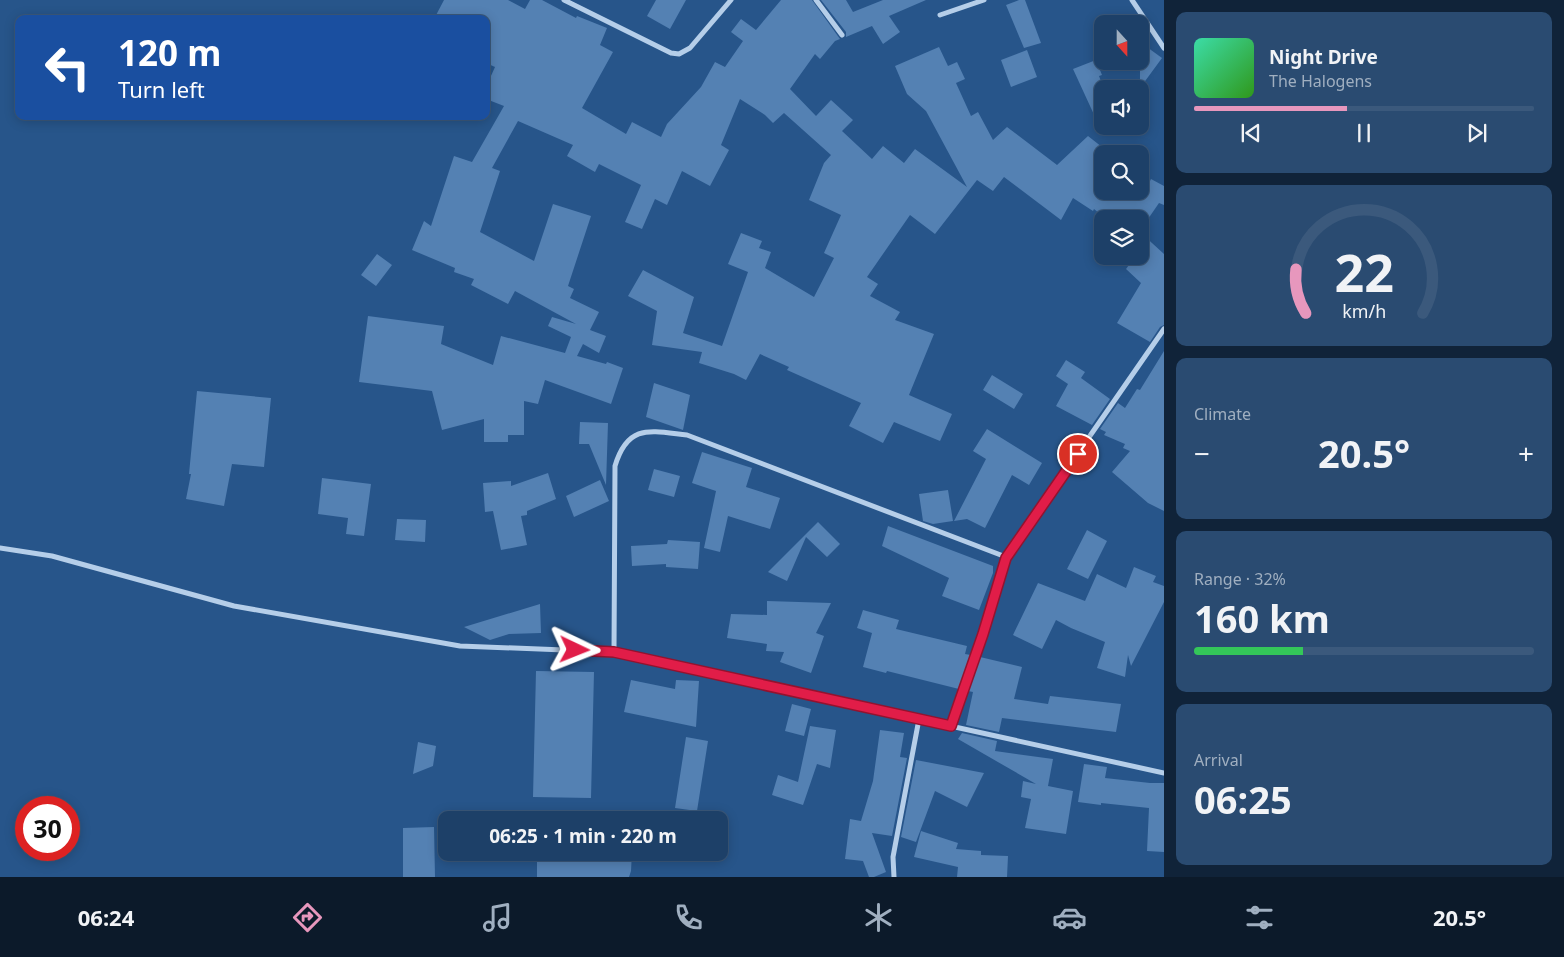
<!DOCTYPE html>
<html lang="en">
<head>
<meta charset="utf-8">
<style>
	:root { --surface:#1d4068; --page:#2a4b71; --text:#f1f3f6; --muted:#a0afc0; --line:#3b597c; --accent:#e797bd }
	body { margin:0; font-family:"Noto Sans",sans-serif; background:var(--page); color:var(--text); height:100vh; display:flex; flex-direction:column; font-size:19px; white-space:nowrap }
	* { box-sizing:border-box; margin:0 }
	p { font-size:16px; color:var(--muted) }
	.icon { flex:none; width:28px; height:28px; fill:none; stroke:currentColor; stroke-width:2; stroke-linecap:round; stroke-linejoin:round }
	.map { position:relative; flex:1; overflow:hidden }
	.details { display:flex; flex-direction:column; gap:12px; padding:12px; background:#102339; width:400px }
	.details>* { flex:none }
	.guide { position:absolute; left:15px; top:15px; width:475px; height:105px; border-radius:10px; box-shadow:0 2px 12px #0003,0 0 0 1px var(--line); background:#1a4fa0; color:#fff; overflow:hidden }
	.needle { width:32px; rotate:159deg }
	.tools { position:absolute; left:1094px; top:15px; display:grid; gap:10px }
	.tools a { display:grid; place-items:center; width:55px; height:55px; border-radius:10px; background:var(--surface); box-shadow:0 2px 12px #0003,0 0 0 1px var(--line); font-size:25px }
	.speed { position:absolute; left:15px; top:796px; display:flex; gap:10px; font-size:25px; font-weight:700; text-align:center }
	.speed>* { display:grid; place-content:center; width:65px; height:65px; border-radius:50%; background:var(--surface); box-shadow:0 2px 12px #0003,0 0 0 1px var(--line); line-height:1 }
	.speed .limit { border:8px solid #d22; background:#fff; color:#111 }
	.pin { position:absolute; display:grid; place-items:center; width:42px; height:42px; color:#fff; margin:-21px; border:2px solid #fff; border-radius:50%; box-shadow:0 1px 5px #0007 }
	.me { position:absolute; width:55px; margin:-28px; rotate:92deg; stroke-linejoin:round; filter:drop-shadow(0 0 4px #0008) }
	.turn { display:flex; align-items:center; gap:18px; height:105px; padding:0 20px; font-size:22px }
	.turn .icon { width:65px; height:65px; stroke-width:2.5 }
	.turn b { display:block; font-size:35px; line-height:42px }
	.big { font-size:38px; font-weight:700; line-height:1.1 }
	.details .tile { flex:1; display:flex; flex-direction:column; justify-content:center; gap:8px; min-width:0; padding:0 18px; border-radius:10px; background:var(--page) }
	.details .dial { align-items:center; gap:0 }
	.dial svg { height:130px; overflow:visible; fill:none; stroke:var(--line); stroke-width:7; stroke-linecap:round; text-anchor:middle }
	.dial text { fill:var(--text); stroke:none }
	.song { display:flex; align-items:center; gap:15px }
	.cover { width:60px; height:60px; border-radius:8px; background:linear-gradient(135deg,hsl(160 70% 55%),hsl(110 70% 35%)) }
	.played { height:5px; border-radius:2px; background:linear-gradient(90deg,var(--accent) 45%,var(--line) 45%) }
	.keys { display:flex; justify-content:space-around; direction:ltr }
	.heat { display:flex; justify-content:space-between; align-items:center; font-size:28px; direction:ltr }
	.charge { height:8px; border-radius:4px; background:linear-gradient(90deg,#34c759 32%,var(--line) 0) }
	.trip { position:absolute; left:438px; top:811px; width:290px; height:50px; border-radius:10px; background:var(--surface); box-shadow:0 2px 12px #0003,0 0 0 1px var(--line); font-weight:700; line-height:50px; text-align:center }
	.tab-bar { display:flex; height:80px; justify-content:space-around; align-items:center; background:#0c1a2a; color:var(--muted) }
	.tab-bar .icon { width:35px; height:35px }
	.tab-bar .current { color:var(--accent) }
	.tab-bar b { font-size:22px; color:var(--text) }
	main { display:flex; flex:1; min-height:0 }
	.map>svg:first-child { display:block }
</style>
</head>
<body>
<main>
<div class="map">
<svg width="1164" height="877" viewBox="0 0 1164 877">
	<rect width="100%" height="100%" fill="#27558a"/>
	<!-- building -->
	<path fill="#5481b3" d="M444,0H508L525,9L530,0H542L576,18L577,16L607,28L600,45L613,52L582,108L626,134L632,122L661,137L667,124L701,87L715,62L725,67L743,41L731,32L741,19L756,30L781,0H812L840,39L835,41L820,59L815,54L790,89L816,116L831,100L853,120L842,131L872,159L883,146L904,163L915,149L967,187L926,111L907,94L895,66L939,47L948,66L957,62L965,79L956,83L971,116L978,112L993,140L1007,127L1057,165L1088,136L1102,147V191H1145L1151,179L1164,186V205L1159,203L1148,219H1106L1094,209L1093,211L1073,198L1061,220L1004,177L993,191L977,180L935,234L910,215L867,277L878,284L870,296L900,312L895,320L934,334L909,395L952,414L940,441L894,422L883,443L849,426L861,403L787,370L789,367L760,354L746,380L734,374L699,363L702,352L652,345L657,311L628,296L643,270L694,297L683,333L722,346L748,272L728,264L741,233L762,241L759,248L771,252L765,268L814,297L834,258L824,253L841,215L809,200L824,163L831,155L784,113L773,123L765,115L740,99L721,145L729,150L710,186L682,171L667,205L655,199L642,229L625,222L641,185L599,164L595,172L567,156L573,145L518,121L492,168L500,171L480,232L534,261L553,204L591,216L568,286L574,289L570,298L599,312L590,330L606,336L599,353L583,344L577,356L606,364L607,362L623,368L611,404L545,380L538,404L524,401V435H508V442H484V419L442,430L432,391L359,382L368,316L444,326L441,344L493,365L501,336L565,353L571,337L548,326L552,317L576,324L515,291L508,304L471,285L474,279L454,272L455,268L412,250L424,221L431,226L454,156L472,162L504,106L486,99V87L495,67L486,63V19H434Z
		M656,0H686L670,29L647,16Z
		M821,0H846L853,12L883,0H926L889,16L900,32L883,44L872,26L846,37V32Z
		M1019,0H1025L1041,43L1024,48L1006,5Z
		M1140,42L1162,58L1140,88Z
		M1027,50L1037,77L1011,87L1001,60Z
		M1096,60L1102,75L1099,76L1102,84V132L1073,69Z
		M1140,232L1164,254V325L1160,327L1150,342L1117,323L1141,283L1126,269L1129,265L1117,256H1140Z
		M377,254L392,265L376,286L361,275Z
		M1164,351V511L1148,503L1112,472L1130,451L1123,448L1125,444L1104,435L1106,432L1100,429L1118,403L1125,408L1137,389L1140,390Z
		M1066,360L1085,372L1081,378L1110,399L1092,425L1056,406L1068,384L1056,376Z
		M992,375L1023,394L1014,409L983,390Z
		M654,383L690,395L683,430L646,417Z
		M197,391L271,398L264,467L232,464L224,506L186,499L191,474H189Z
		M580,422L608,423L606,485L589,444H579Z
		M987,429L1042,463L1029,485L1012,475L985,528L967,519L954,521L986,459L973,451Z
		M702,452L752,468L746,487L780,498L770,529L728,516L720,552L704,548L716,491L692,483Z
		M654,469L680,476L674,497L648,490Z
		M548,473L556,499L527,511V515L521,516L527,545L501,550L493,511L485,512L483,483L511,481V486Z
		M322,478L371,484L364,536L346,534L348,518L318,514Z
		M600,480L609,501L574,517L566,496Z
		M948,490L953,521L933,524L923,521L919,494Z
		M397,519L426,520L425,542L395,540Z
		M818,522L840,544L827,557L806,537L787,581L768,572Z
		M888,526L993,566V573L979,610L942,596L949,578L882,546Z
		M1087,530L1107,541L1088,579L1067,569Z
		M668,540L700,542L698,569L666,567V564L632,566L631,546L667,544Z
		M1134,567L1156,576L1153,582L1164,586V602L1131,666L1128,655L1125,677L1097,668L1105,642L1071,628L1056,620L1042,649L1013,635L1038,583L1085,601L1097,574L1126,588Z
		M767,601L831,603L816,633L824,636L811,673L780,662L784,652L766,651L767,644L727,638L731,614L767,615Z
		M540,604L541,633L509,634L490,640L464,627Z
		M863,610L899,620L896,629L967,646L965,654L971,655L959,689L887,671L886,673L863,667L872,633L857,628Z
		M980,657L1022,667L1014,699L1048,704L1050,696L1121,704L1116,732L1002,718L999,732L966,725L973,692L968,691Z
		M536,671L594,672L591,798L533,797Z
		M631,680L675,689L676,680L699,681L696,727L624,712Z
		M792,704L811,709L804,736L785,731Z
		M810,726L836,730L830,768L817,764L803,805L772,795L778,775L798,782Z
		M880,730L904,733L900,757L907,758L892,836L872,833L886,872L874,877H869L863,861L845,859L850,819L861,821L873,781Z
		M962,733L997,741L995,751L1053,759L1048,786L1073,791L1066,834L1025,828L1031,799L1021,797L1023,781L1036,784L958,739Z
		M686,737L708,741L697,811L675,808Z
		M418,742L436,746L433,766L413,774Z
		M916,760L984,773L967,807L935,791L916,842L901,837Z
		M1084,764L1107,767L1105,778L1150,783H1164V852L1147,851L1149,808L1101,803V805L1078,802Z
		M434,827L435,877H403V828Z
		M921,831L958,843L956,849L981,851V855L1008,856L1007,877H957L958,867L914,857Z
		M537,852H632L631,871L629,877H537Z"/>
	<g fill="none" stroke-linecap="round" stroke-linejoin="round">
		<!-- minor -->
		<path stroke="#b5cee9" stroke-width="5" d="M564,0L671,53L679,54L690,48L731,0
			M816,0L842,35
			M1132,0L1164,48
			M940,15L984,0
			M0,548L52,556L234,606L460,646L614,652L1164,773
			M614,652L615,466C628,423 651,431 687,435L1006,557
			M951,726L983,634L1006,557L1164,329
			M894,877L893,857L919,719"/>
	</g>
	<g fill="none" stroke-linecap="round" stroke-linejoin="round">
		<!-- route casing -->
		<g stroke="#92132f" stroke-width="12">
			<path id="route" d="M575,650L614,652L951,726L983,634L1006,558L1078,454"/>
		</g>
		<!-- route -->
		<use href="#route" stroke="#e11d48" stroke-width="9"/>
	</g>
</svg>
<div class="tools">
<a><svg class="needle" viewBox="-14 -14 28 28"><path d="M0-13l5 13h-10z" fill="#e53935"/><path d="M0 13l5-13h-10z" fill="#a0afc0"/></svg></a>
<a><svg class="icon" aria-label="sound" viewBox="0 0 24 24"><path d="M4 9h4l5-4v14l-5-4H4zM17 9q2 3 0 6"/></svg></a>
<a><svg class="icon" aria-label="search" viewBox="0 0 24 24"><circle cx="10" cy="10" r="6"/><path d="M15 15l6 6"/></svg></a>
<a><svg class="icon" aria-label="layers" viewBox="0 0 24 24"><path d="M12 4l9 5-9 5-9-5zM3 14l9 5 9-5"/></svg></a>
</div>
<div class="speed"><div class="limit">30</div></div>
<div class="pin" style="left:1078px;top:454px;background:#d93025"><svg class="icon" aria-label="arrive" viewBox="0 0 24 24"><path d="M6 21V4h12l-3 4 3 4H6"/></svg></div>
<svg class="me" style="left:575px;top:650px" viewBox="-20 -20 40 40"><path d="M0-17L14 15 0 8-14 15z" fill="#e11d48" stroke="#fff" stroke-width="4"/></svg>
<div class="trip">06:25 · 1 min · 220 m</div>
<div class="guide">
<div class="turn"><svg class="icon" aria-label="left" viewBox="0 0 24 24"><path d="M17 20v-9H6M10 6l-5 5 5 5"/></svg><div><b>120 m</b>Turn left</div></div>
</div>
</div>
<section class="details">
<div class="tile">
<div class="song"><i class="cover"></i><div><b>Night Drive</b><p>The Halogens</p></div></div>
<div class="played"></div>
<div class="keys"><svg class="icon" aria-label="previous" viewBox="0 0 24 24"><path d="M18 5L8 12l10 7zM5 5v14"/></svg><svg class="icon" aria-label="pause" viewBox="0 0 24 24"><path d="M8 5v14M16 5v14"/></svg><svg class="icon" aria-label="next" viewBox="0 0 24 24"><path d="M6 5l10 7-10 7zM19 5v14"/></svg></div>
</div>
<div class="tile dial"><svg viewBox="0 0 100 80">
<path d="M14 69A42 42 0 1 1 86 69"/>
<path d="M14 69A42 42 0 0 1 8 42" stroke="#e797bd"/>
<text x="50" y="56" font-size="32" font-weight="700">22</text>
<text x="50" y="72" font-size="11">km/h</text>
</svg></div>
<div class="tile"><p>Climate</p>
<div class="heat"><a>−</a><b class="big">20.5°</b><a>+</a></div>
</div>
<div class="tile"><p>Range · 32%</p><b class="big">160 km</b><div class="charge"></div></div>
<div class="tile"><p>Arrival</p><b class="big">06:25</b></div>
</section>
</main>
<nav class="tab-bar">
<b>06:24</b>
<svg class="icon current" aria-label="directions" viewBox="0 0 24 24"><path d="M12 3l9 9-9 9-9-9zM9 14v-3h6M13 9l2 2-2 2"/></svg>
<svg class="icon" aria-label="music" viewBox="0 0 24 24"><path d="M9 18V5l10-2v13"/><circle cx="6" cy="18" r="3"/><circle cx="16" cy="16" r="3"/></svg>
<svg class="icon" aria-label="phone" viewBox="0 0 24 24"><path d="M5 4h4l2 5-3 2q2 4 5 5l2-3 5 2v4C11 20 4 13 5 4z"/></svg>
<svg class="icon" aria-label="climate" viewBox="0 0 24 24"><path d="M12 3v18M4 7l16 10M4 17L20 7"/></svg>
<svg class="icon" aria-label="car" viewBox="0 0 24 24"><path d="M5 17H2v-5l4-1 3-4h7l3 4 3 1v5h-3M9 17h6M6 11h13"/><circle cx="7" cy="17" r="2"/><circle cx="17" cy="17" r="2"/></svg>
<svg class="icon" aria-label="filters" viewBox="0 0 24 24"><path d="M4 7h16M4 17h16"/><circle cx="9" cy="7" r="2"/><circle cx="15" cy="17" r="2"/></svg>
<b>20.5°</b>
</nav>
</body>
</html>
